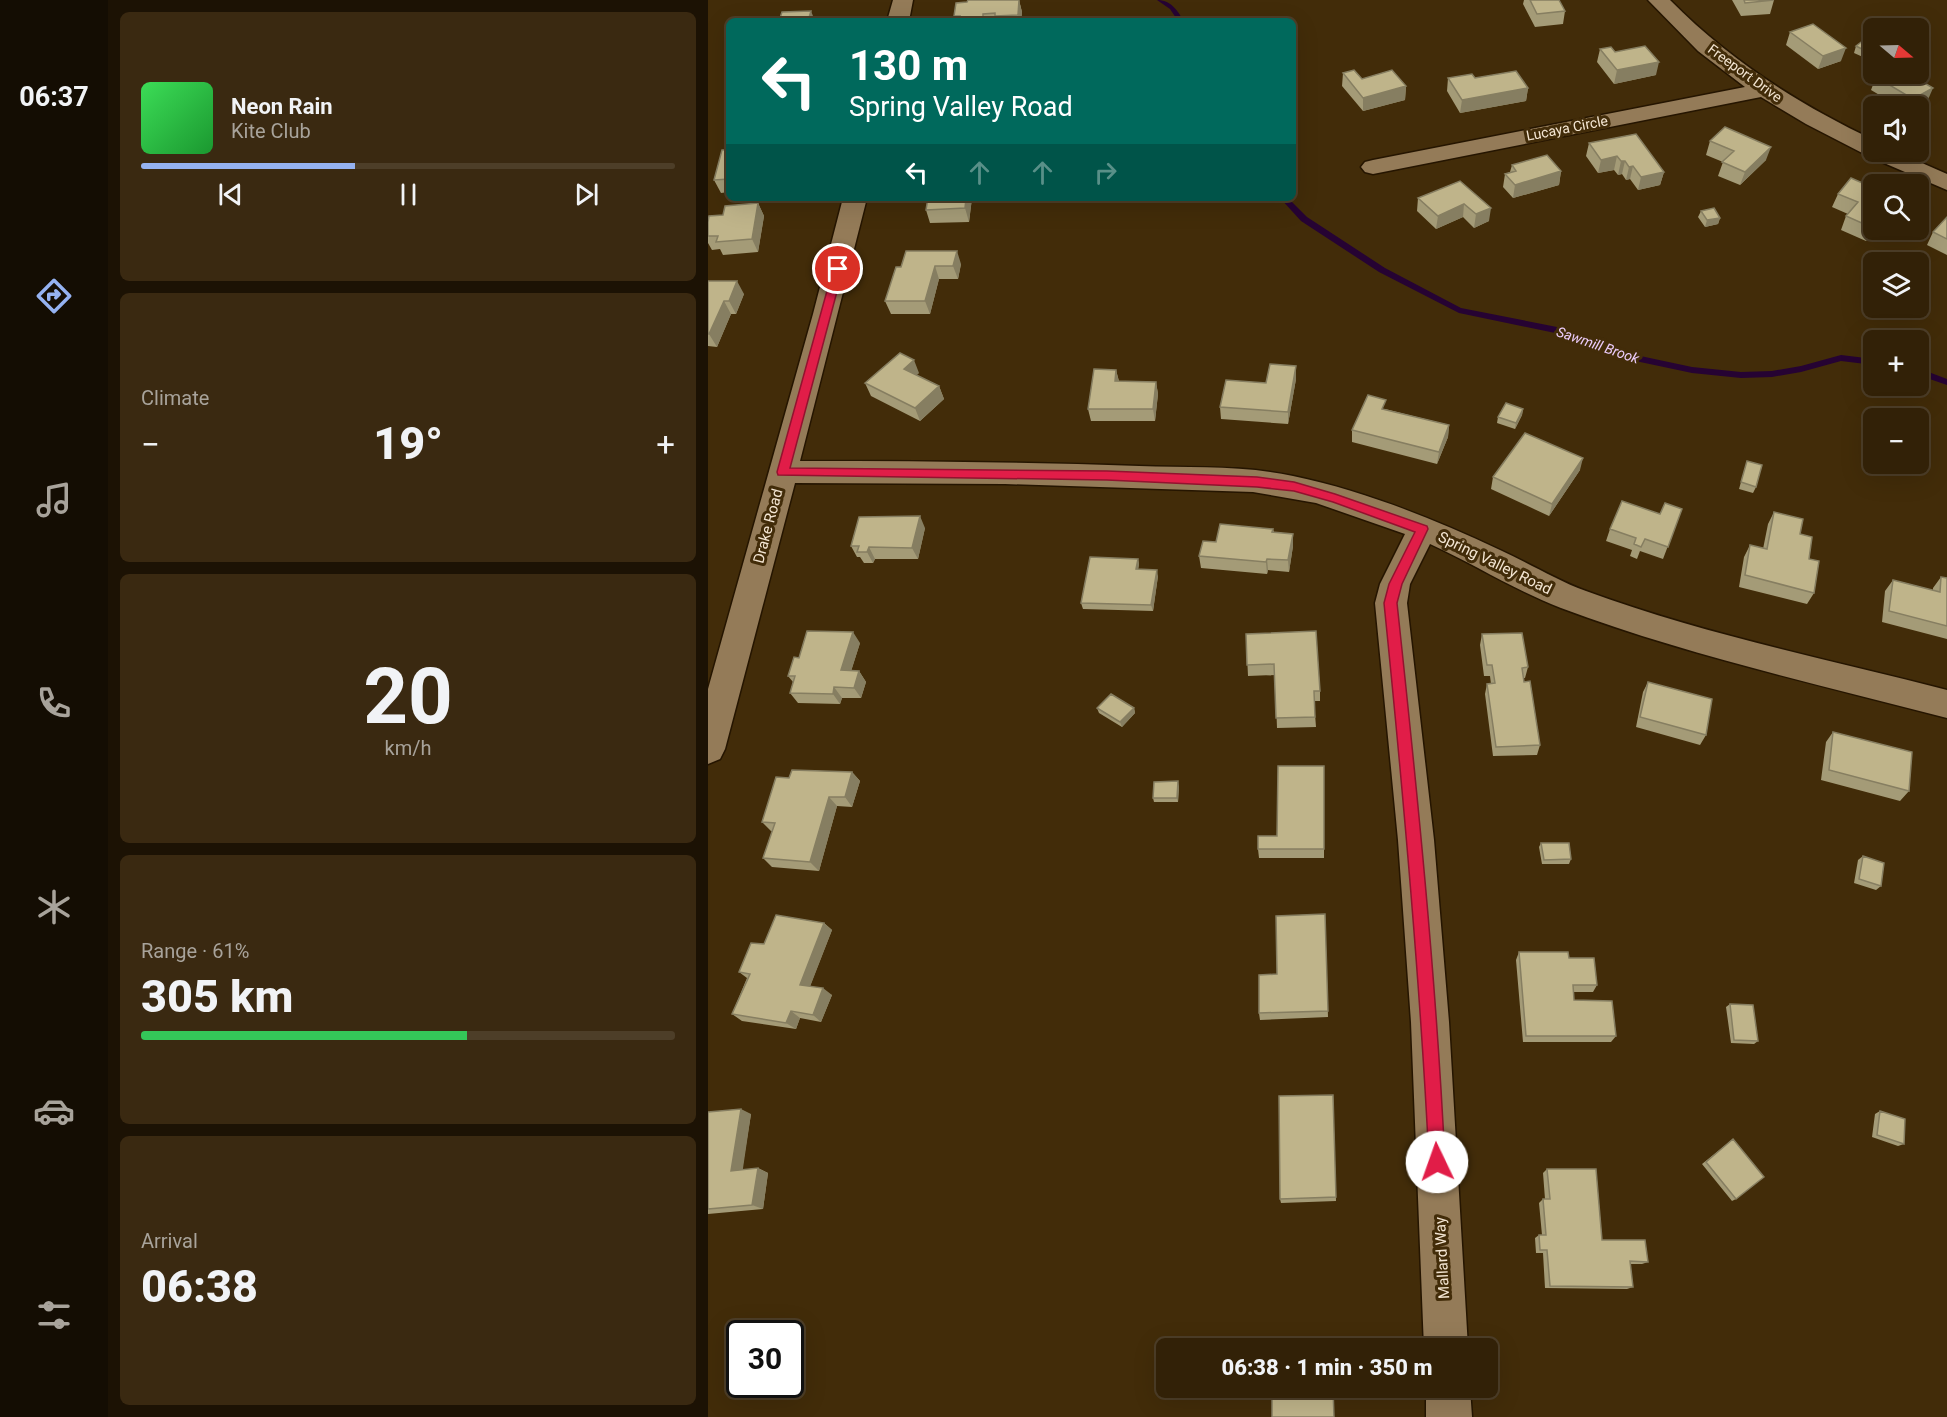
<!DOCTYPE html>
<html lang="en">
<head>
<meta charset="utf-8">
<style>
	:root { --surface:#322107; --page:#3a2911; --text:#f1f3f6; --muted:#a8a39b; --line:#4d3e28; --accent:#95b2f1 }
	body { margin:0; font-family:Roboto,sans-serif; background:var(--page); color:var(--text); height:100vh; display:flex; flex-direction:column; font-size:22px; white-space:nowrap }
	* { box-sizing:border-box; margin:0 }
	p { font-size:20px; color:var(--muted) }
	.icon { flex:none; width:33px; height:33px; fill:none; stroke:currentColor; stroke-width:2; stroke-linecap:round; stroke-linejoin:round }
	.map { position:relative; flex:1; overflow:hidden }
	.details { display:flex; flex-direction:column; gap:12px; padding:12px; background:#1c1204; width:600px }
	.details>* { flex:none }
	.top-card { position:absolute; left:18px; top:18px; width:570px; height:183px; border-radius:9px; box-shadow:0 6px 24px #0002,0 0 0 2px var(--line); background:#00695c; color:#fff; overflow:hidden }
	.needle { width:39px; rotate:109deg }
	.buttons { position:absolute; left:1155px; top:18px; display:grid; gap:12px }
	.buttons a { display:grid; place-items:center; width:66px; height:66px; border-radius:9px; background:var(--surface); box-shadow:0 6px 24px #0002,0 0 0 2px var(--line); font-size:30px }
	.speed { position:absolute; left:18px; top:1320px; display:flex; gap:12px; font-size:30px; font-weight:700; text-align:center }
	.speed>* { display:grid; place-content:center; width:78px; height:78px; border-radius:50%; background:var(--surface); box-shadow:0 6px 24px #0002,0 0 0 2px var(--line); line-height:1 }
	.speed .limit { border:3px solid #111; border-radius:9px; background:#fff; color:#111 }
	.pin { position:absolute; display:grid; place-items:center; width:51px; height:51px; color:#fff; margin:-26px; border:3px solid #fff; border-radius:50%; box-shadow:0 2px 6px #0007 }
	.me { position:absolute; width:66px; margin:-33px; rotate:357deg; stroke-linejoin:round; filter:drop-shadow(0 0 4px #0008) }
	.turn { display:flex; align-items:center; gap:21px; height:126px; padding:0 24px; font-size:27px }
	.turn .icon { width:78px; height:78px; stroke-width:2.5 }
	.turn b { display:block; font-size:42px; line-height:51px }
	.lanes { display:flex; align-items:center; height:57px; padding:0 24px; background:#0003; justify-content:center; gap:30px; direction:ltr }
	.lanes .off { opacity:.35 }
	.big { font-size:45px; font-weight:800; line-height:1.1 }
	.details .widget { flex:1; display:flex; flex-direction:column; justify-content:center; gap:9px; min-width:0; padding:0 21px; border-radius:9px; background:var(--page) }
	.details .dial { align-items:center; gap:0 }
	.dial b { font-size:78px; line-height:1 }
	.song { display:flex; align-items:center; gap:18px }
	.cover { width:72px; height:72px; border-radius:9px; background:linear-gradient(135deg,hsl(130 70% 55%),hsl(130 70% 35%)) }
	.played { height:6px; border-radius:3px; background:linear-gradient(90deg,var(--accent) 40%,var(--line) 40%) }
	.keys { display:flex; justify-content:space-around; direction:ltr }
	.heat { display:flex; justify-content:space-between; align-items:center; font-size:33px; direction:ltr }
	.charge { height:9px; border-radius:4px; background:linear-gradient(90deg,#34c759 61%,var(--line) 0) }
	.trip { position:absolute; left:448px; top:1338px; width:342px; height:60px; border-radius:9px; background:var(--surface); box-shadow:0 6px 24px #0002,0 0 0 2px var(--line); font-weight:800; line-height:60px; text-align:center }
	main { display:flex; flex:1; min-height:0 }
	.menu { display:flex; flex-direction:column; width:108px; justify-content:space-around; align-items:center; background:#140d03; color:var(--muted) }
	.menu .icon { width:42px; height:42px }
	.menu .on { color:var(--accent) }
	.menu b { font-size:27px; color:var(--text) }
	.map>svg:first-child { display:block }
</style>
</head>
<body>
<main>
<nav class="menu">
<b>06:37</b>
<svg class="icon on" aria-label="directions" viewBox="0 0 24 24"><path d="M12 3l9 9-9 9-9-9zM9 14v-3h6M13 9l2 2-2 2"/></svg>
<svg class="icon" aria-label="music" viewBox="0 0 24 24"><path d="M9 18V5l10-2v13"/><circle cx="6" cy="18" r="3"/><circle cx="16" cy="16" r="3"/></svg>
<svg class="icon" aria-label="phone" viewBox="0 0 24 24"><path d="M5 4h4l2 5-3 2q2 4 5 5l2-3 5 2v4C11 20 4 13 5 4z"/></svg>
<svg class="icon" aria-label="climate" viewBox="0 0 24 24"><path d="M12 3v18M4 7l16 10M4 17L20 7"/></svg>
<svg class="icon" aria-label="car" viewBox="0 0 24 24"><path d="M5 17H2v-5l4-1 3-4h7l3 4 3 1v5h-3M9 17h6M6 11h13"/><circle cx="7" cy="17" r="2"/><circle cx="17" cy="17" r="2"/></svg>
<svg class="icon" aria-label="filters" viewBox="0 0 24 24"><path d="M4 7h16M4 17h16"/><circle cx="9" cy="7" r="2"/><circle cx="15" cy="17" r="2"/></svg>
</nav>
<section class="details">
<div class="widget">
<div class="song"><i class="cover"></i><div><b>Neon Rain</b><p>Kite Club</p></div></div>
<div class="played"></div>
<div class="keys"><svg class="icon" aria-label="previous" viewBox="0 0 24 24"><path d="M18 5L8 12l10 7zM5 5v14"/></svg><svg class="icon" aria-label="pause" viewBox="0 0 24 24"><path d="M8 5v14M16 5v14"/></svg><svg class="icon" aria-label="next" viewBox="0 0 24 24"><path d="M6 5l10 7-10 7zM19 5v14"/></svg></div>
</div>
<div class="widget"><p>Climate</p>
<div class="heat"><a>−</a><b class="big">19°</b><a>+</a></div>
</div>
<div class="widget dial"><b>20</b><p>km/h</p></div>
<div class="widget"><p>Range · 61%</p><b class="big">305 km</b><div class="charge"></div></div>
<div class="widget"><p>Arrival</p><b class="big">06:38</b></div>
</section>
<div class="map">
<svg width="1239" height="1417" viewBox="0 0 1239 1417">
	<rect width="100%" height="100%" fill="#422c09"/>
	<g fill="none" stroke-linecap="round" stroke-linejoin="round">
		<!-- stream -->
		<path fill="#260333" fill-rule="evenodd" d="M449,0C463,0 469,10 476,21H470L462,9Z
			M572,198H580L599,217L677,268L753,308L854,328L923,354L984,367L1033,372L1064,371L1093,366L1133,355L1166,359V365L1133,361L1093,372L1064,377L1033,378L984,373L918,359L852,334L751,313L671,272L593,221Z
			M1210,368L1239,379V385L1210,375Z"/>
		<!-- minor casing -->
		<g stroke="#251500" stroke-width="3">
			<path id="minor" d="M185,0H205L201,21H179Z
				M940,0H962C1021,60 1090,104 1166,140V152H1189L1239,174V190L1162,157L1098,124L1053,97L665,174L657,172L653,167L657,162L665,160L1037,87L990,51Z
				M135,198H159L92,461C206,461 318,462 431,466C483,468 535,465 585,476C657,491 726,519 792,550C821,563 848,580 878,591C995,634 1118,659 1239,690V718C1110,684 978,655 853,608C808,591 766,564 722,544L702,584L699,603L726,840L741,1022L760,1348H716L703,1022L690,840L667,603L672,584L697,534L608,503L545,492L297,484L87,483L17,749L12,759L0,764V689L105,314Z
				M718,1388H762L764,1417H718Z"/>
		</g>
		<!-- minor -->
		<use href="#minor" fill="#947b58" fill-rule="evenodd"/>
	</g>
	<!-- wall -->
	<path fill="#a49b77" d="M311,0L314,12L313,21H248L246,16Z
		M816,0H851L857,11L855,24L827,27L815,4Z
		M1024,0H1066L1062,14L1033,16Z
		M1082,32L1133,61L1110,69L1078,45Z
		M1166,38V49L1155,57L1146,53L1148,46Z
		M892,49L907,52L948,75L906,84L889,62Z
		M635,73L654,79L698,86L697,100L655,111L634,86Z
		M1168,77L1219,102L1210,106H1190L1163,90Z
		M740,78H767L820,88L818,101L752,113L739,91Z
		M1002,141L1058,160L1032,185L1010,176L1015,162L998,155Z
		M881,143L956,172L952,185L930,190L922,179L918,180L914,174L910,175L906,170L890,173L878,156Z
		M21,150V192L13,193L6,180Z
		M804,165L853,171L851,185L805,198L795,187L797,174L802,172Z
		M1143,178L1166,230H1168L1158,241L1133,230L1138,216L1140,214L1124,207L1130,194Z
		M752,181L781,221L766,228L755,217L728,229L709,211L710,198Z
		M264,198L261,222L222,223L218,210Z
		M50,203L56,216L50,252L15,255L12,249L4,250L0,243V222L15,215Z
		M993,211L1012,218L1010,224L997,227L990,217Z
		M1239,217V255L1219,245L1225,232Z
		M253,264L250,279H231L222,314H183L177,301L188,267Z
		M0,281L36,294L28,314H23L9,347L0,346Z
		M408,370L411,381L448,382L450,394L447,421H383L380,409Z
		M211,373L208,375L231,386L236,399L212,421L163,396L157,383Z
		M588,379L580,424L513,419L512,407Z
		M677,409L741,425L740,437L729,464L644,442V430Z
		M815,409L814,415L807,429L789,423L790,417Z
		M1039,461L1048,487L1045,493L1031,489Z
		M872,470L841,516L783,489L785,477Z
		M974,509L955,559L932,551L929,559L922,556L924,550L898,541L902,529L952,514Z
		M1066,512L1092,534L1106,593L1099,604L1031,587L1036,557L1042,545L1055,549L1060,524Z
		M217,528L210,559H167L165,563H156L152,557H149L143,546Z
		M565,529L566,532L585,534V546L581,572L560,570L559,574L493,568L491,556L508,542Z
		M430,559L431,564L430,570L450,576L445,611L375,609L373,603Z
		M1233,577L1239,578V639L1174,622L1177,591L1185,580L1225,590V588Z
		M538,634L612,691V701H606L608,727L569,728L567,675L540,676Z
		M774,634L820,667L817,678H815L832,745L829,755L785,756L777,694L779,684H783L782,676H776L772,645Z
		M152,643L143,671H151L158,682L153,698H134L132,704L90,703L82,693L85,682L80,676L91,658Z
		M940,682L998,735L992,745L928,727L935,692Z
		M389,708H426L427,713L414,727L391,713Z
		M1125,732L1201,791L1192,801L1113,780L1118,742Z
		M616,766V858H551L550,849L569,836Z
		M144,772L152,781L144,807L129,806L111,871L64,867L55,858L64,831H63L54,822L81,778Z
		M471,786L470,802H446L445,798Z
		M833,843L863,859L861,864H834L831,847Z
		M1155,856L1173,886L1168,890L1146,883L1150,860Z
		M617,914L620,1017L552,1020L551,1013L569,974Z
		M116,923L124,930L102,986L124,995L113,1022L92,1018L88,1029L34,1021L24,1014L39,978L31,972L56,944Z
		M811,952L861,958L889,985L885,992H866V1000L908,1036L903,1042H815L808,960Z
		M1022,1004L1050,1041L1046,1044L1023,1043L1018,1007Z
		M625,1095L628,1201L573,1203L572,1199Z
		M1172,1111L1196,1144L1190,1146L1164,1137L1167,1114Z
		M0,1112L43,1114L34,1170L50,1168L60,1173L55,1209L0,1214Z
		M1025,1139L1028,1199L1024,1201L994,1164Z
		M839,1169L894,1240L940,1262L934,1264H922L925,1287L919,1289L837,1288L835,1253H828L827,1238L831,1235H834L831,1203L835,1199H837L835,1173Z"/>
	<!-- shaded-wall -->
	<path fill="#867e61" d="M311,0L314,12L313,21H311L310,15Z
		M103,11L107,21H100Z
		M1166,44V49L1155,57L1158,51Z
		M1138,48L1133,61L1110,69L1115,56Z
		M951,62L948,75L906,84L909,70Z
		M698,86L697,100L655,111V98Z
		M820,88L818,101L752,113L754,100Z
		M1225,88L1219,102L1210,106H1202L1205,99Z
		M1063,147L1058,160L1032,185L1037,172Z
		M909,156L906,170L890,173L893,160Z
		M913,161H917L914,174L910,175Z
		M925,166L922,179L918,180L921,167Z
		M853,171L851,185L805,198L807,185Z
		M956,172L952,185L930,190L933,177Z
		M258,198H264L261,222L257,208Z
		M50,203L56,216L50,252L44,239Z
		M756,204L755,217L728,229L730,216Z
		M783,208L781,221L766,228L768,214Z
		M1012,218L1010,224L997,227L999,220Z
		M1166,226V230H1168L1158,241Z
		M249,251L253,264L250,279L245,266Z
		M227,266L231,279L222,314L217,301Z
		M29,281L36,294L28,314L21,301Z
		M16,301L23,314L9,347L1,334Z
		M206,360L211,373L201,382L196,369Z
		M588,366V379L580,424V412Z
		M408,370L411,382L407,381Z
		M448,382L450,394L447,421L445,409Z
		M231,386L236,399L212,421L207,408Z
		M815,409L814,415L807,429L808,423Z
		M741,425L740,437L729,464L731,452Z
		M875,458L872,470L841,516L844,504Z
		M212,516L217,528L210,559L204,548Z
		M585,534V546L581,572L580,560Z
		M161,547L167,559L165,563L159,552Z
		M430,559L431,564L429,575L428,569Z
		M559,559L560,570L559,574L558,562Z
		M449,570L450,576L445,611L443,605Z
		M145,632L152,643L140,681L133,670Z
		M151,671L158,682L153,698L146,688Z
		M126,687L134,698L132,704L125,694Z
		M426,708L427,713L414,727L412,722Z
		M144,772L152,781L144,807L137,797Z
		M470,781L471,786L470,802L469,798Z
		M121,797L129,806L111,871L102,862Z
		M116,923L124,930L100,992L92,985Z
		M115,988L124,995L113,1022L105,1015Z
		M83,1011L92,1018L88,1029L78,1023Z
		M33,1109L43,1114L34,1175L23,1171Z
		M50,1168L60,1173L55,1209L44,1205Z"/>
	<!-- building -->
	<path fill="#bfb48a" stroke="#867e61" stroke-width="1.5" d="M260,0H311L310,15L287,16V13L275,14V18L251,19L252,16H246L248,3L259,2Z
		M822,0H851L857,11L829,14Z
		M1036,0H1066L1037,3Z
		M103,11L100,21H71L74,12Z
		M1105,24L1138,48L1115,56L1082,32Z
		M1161,36L1166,38V44L1158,51L1148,46Z
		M937,46L951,62L909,70L892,49L903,47L907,52Z
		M646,70L654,79L684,70L698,86L655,98L635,73Z
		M808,71L820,88L754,100L740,78L764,74L767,78Z
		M1175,74H1202H1201L1225,88L1205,99L1168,77Z
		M1017,127L1063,147L1037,172L1014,162L1026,151L1002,141Z
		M928,134L956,172L933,177L925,166L921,167L917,161H913L909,156L893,160L881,143Z
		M14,150H21V179L6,180Z
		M839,155L853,171L807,185L797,174L808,171L804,165Z
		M1143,178L1166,188V226L1165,228L1138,216L1150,202L1130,194Z
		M752,181L783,208L768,214L756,204L730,216L710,198Z
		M220,198H258L257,208L218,210Z
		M50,203L44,239L8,242L10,236H0V222L1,216L15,215L17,206Z
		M1006,208L1012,218L999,220L993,211Z
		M1239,217V239L1225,232Z
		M198,251H249L245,266H227L217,301H177L188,267H193Z
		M0,281H29L21,301H16L1,334H0Z
		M192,353L206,360L196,369L231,386L207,408L157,383Z
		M562,364L588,366L580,412L512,407L518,380L558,383Z
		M386,369L408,370L407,381L448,382L445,409H380Z
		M660,395L678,400L674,409L741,425L731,452L644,430Z
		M798,403L815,409L808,423L790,417Z
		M817,433L875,458L844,504L785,477Z
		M1039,461L1054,465L1048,487L1033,482Z
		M914,501L952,514L957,503L974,509L960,547L937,539L933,547L926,544L928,538L902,529Z
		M1066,512L1095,519L1092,534L1104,537L1101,559L1111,561L1106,593L1037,575L1042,545L1059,549Z
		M212,516L204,548L161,547L159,552H149L151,546H143L151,517Z
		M512,524L565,529L564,532L585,534L580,560L559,559L558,562L491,556L495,541L508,542Z
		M382,557L430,559L428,569L449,570L443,605L373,603Z
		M1233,577L1239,578V626L1181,611L1185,580L1232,592Z
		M99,631L145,632L133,670L151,671L146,688L126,687L125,694L82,693L87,676H80L86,657L91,658Z
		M608,631L612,691H606L607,717L568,718L566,664L539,665L538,634Z
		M814,633L820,667L814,668L816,682L822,681L832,745L788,747L779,684L787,683L784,665H779L774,634Z
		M940,682L1004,699L998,735L932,717Z
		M403,694L426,708L412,722L389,708Z
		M1125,732L1204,752L1201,791L1121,770Z
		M570,766H616V849H550V836H569Z
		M84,770L144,772L137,797H121L102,862L55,858L67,823L54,822L68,777L81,778Z
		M470,781L469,798H445L446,782Z
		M833,843H861L863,859L836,860Z
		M1155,856L1176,863L1173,886L1151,879Z
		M617,914L620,1011L551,1013V975L569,974L568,916Z
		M68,915L116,923L92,985L115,988L105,1015L83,1011L78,1023L24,1014L42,974L31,972L43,943L56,944Z
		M811,952H860L861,958H886L889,985H865L866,1000L904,1001L908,1036H818Z
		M1022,1004L1045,1005L1050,1041L1026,1040Z
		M625,1095L628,1197L572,1199L571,1096Z
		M33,1109L23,1171L50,1168L44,1205L0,1209V1112Z
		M1172,1111L1197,1119L1196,1144L1169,1135Z
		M1025,1139L1056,1177L1028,1199L998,1162Z
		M839,1169H888L894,1240H937L940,1262L922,1261L925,1287L842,1286L839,1250H832L831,1235H838L835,1199H842Z
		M623,1342V1348H563V1346Z
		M564,1388H625L626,1417H564Z"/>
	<!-- route -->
	<path fill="#e11d48" stroke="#92132f" stroke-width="1.5" d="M130,266L135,269L82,468L399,471L549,477L586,482L627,494L719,526L720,529L694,584L689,603C709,789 728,975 737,1162L735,1168L729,1171L723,1168L721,1162C712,975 695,790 676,603L681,584L707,532L625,502L586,491L549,487L399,480L70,475L69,472L125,269Z"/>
	<g text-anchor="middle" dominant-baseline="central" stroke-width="6" stroke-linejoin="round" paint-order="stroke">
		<!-- far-street labels -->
		<g font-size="14" fill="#f4e6d3" stroke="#422c09">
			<text transform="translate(1037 73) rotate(36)">Freeport Drive</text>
			<text transform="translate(859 128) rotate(-11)">Lucaya Circle</text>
		</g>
		<!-- far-water labels -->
		<g font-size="14" font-style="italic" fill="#edcdfc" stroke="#422c09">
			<text transform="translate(890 345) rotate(19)">Sawmill Brook</text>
		</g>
		<!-- street labels -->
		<g font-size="15" fill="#f4e6d3" stroke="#422c09">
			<text transform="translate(60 526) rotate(-75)">Drake Road</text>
			<text transform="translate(787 563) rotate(26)">Spring Valley Road</text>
			<text transform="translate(734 1258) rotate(-93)">Mallard Way</text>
		</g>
	</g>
</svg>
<div class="buttons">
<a><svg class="needle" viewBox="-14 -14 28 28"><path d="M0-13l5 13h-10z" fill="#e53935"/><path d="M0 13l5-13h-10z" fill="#a8a39b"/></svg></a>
<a><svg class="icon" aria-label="sound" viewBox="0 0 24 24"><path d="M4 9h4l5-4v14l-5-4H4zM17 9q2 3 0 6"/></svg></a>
<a><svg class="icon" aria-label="search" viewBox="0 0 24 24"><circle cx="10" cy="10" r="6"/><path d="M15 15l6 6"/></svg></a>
<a><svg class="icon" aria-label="layers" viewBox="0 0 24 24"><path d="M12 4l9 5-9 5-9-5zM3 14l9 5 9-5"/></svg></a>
<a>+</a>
<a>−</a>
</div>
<div class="speed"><div class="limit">30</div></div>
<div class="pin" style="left:130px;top:269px;background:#d93025"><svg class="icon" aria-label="arrive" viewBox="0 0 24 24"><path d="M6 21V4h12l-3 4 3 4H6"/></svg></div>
<svg class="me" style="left:729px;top:1162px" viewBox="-20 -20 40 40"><circle r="19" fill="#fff"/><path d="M0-13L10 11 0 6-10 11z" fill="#e11d48"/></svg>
<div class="trip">06:38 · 1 min · 350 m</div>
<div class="top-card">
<div class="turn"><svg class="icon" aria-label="left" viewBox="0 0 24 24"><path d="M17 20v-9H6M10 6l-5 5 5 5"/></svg><div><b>130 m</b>Spring Valley Road</div></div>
<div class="lanes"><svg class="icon" aria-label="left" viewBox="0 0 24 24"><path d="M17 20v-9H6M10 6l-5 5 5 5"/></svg><svg class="icon off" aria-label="ahead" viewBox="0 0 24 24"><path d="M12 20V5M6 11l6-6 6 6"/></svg><svg class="icon off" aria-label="ahead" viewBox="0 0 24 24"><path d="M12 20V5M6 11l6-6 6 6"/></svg><svg class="icon off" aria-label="right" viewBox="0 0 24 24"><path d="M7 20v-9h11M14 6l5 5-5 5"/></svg></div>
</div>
</div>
</main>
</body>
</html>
